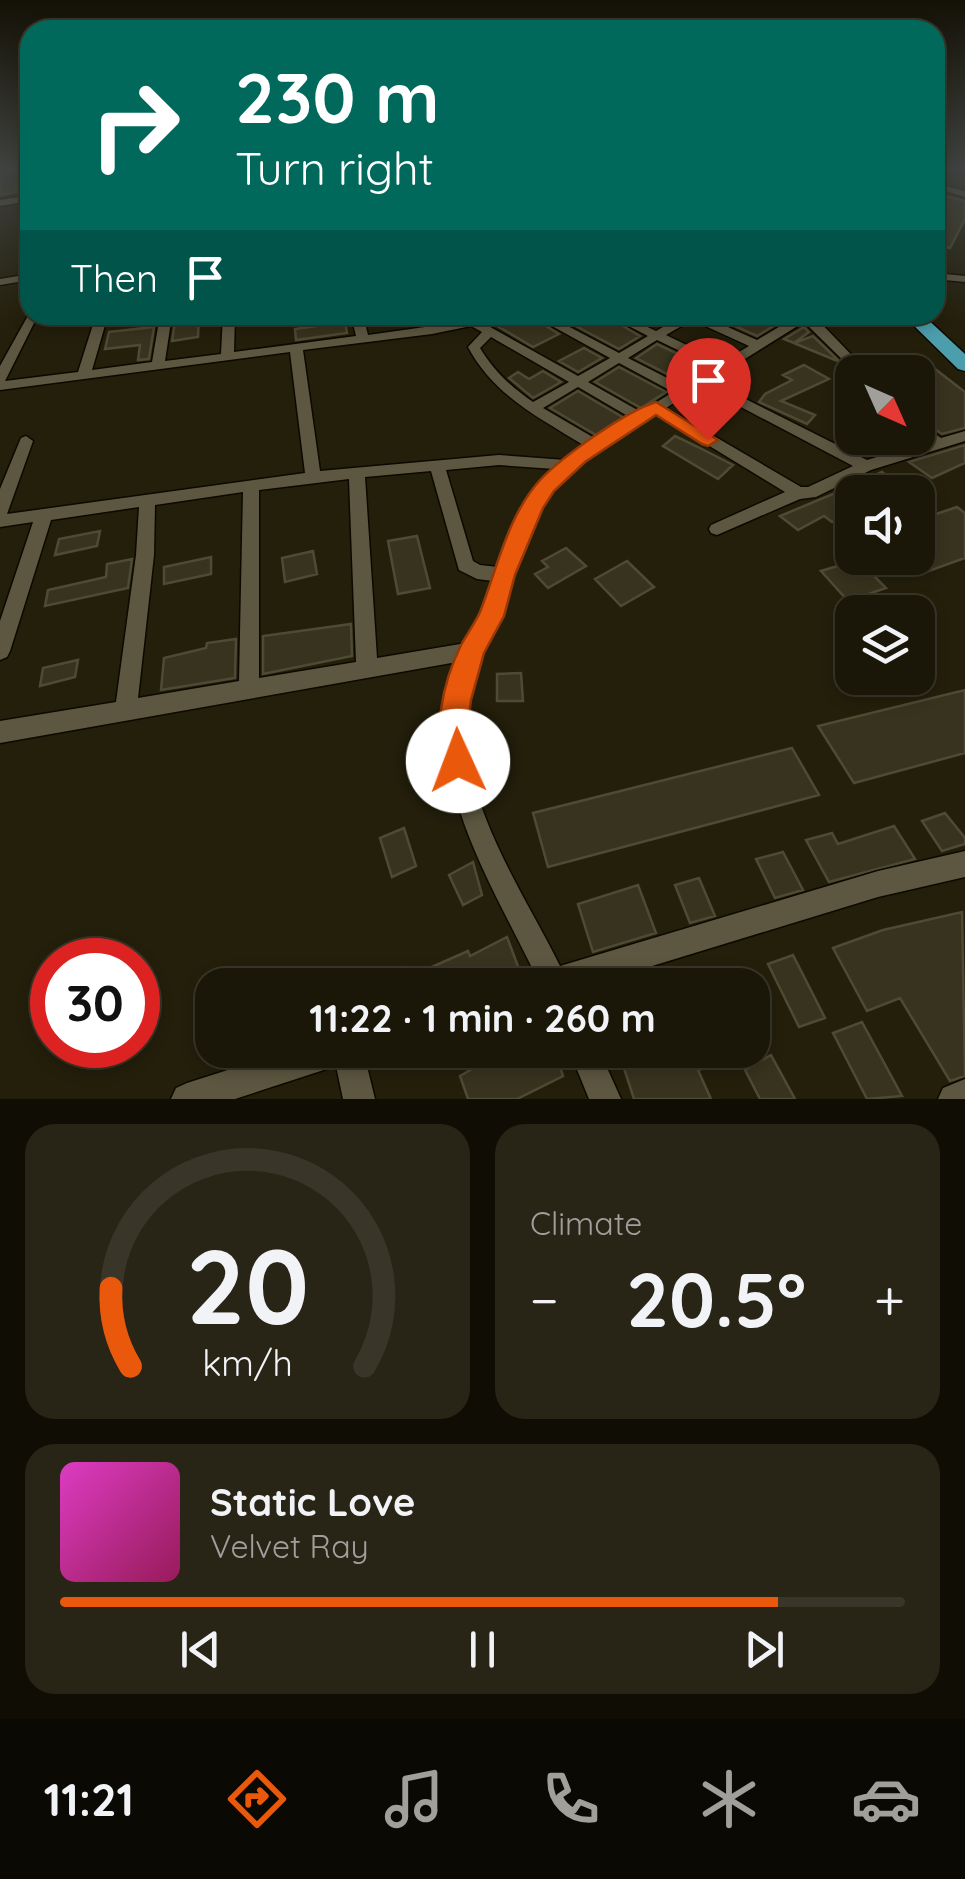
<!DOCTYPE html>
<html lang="en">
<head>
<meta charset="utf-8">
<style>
	:root { --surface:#1b1708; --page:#282416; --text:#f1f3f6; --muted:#a09f9c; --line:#393629; --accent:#ea580c }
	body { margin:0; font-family:Quicksand,sans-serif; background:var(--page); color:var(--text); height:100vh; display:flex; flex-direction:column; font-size:38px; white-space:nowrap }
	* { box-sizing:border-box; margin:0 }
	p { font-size:32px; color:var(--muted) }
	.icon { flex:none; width:55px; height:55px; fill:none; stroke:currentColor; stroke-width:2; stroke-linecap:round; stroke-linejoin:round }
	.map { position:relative; height:1099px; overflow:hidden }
	.panel { display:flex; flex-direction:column; gap:25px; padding:25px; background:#0f0d04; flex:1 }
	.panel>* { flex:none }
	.hud { position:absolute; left:20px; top:20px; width:925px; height:305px; border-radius:30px; box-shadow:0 5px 15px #0003,0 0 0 2px var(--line); background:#00695c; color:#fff; overflow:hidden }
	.needle { width:65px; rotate:135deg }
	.tools { position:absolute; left:835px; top:355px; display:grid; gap:20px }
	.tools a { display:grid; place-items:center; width:100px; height:100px; border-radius:20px; background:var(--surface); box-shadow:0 5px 15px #0003,0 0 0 2px var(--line); font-size:50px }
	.speed { position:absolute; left:30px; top:938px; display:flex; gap:20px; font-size:50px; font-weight:700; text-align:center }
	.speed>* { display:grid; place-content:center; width:130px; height:130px; border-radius:50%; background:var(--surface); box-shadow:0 5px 15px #0003,0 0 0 2px var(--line); line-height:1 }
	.speed .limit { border:15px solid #d22; background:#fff; color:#111 }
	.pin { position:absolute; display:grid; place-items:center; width:85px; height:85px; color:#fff; margin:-102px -42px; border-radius:50% 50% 50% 0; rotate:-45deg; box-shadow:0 0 10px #0007 }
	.pin .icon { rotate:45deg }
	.me { position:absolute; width:110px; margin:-55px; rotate:358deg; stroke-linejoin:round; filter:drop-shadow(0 0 8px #0008) }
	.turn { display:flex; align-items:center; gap:35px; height:210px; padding:0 50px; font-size:45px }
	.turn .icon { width:130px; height:130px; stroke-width:2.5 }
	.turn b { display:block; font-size:70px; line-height:85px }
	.then { display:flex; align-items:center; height:95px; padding:0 50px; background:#0003; gap:20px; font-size:38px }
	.big { font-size:75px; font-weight:700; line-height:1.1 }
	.panel .tile { flex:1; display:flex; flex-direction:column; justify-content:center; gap:15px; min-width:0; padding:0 35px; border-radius:30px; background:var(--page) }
	.panel .dial { align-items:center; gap:0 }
	.dial svg { height:260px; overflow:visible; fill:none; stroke:var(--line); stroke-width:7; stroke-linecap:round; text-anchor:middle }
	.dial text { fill:var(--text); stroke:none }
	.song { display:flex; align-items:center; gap:30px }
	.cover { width:120px; height:120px; border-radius:15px; background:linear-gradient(135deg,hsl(310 70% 55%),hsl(330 70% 35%)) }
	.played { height:10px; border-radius:5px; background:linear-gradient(90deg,var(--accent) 85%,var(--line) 85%) }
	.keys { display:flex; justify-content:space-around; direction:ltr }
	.heat { display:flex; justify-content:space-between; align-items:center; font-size:55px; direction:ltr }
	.panel .tiles { flex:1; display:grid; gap:25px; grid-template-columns:1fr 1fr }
	.tile:last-child { grid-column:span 2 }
	.trip { position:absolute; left:195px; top:968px; width:575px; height:100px; border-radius:30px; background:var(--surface); box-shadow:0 5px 15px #0003,0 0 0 2px var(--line); font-weight:700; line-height:100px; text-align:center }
	.dock { display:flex; height:160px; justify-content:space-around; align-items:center; background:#0b0903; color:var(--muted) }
	.dock .icon { width:70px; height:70px }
	.dock .on { color:var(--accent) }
	.dock b { font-size:45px; color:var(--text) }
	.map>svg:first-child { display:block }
</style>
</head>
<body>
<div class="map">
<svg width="965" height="1099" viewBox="0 0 965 1099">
	<rect width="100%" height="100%" fill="#241f0b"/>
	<!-- building -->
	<path fill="#38331e" stroke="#4f4a34" stroke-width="2.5" d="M0,170H30V189L0,195Z
		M941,195L965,201V219L950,248L935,244V198Z
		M176,315H199L198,337L172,341Z
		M526,315H528L559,334L533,347L499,327Z
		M555,315H604L640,336L619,349Z
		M710,315H792L757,336Z
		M345,322L347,333L296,340L295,329Z
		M154,327L149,359L138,360L140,345L105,349L109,332Z
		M804,327L809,332L794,343L813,336L840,362L784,339Z
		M657,344L705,367L683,382L636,358Z
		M584,348L602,358L578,372L559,361Z
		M926,362L965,392V428L942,434L918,418V363Z
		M804,365L829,379L781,401L815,415L807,424L759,402L765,394L792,380L783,375Z
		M619,367L666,392L641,408L595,382Z
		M543,371L561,382L533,398L509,378L518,372L529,379Z
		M578,391L624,418L596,435L550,408Z
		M675,436L698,447L733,465L718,479L663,446Z
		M965,445V463L932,478L909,462Z
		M882,472L898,484L880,492H862L852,485Z
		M852,486V511L832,522L824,516L798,530L780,516Z
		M957,507L965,513V558L923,573L907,558H918V520Z
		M100,531L97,546L55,555L59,539Z
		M417,536L430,588L398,594L388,541Z
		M566,548L586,566L548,588L535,574L548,567L542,561Z
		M313,551L317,574L285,582L282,558Z
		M211,557V574L164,584V567Z
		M132,559L128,588L45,606L48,590L106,577L107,564Z
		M858,560L886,588L848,601L821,571Z
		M627,561L654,587L621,606L595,579Z
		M351,624L352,656L263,674V636Z
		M236,639L235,678L161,690L164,658L206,648L207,643Z
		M78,660L75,677L40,686L43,668Z
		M521,673L523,701H497V674Z
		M965,690V753L854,783L818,726Z
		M792,748L819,795L548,867L533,813Z
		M945,813L965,838V844L942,851L922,821Z
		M894,826L915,859L829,882L806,840L832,833L838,844Z
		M404,828L416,866L392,877L380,838Z
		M783,852L803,890L775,898L756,859Z
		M473,862L482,895L463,905L449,875Z
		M699,878L715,916L690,923L675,885Z
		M638,885L656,933L593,952L578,904Z
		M962,912L965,1076L950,1081L900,998L867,1011L833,948L883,930Z
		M507,937L525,985H430L427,969L468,951L470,956Z
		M793,955L825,1018L799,1027L768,964Z
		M402,967L403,985H349V980Z
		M862,1022L902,1096L867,1099L833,1033Z
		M505,1050H555L563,1076L517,1099H468L460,1076Z
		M618,1050H752L753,1053L698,1070L711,1099H634Z
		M771,1055L795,1099H760L745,1070Z"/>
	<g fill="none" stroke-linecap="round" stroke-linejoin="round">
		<!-- minor casing -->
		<g stroke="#0d0900" stroke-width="3">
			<path id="minor" d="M935,183L965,191V197L935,188Z
				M30,195V201L0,206V200Z
				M935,273L965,276V282L935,279Z
				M30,274V280L0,285V279Z
				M30,312V315H38L5,381L78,372L96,315H108L92,370L152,362L160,315H172L165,361L221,354L223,315H235L234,352L356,336L351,315H363L368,335L432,326L488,315H511L483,323L578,376L610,358L532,315H547L619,353L648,336L607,315H622L656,331L684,315H701L757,340L799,315H813L868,372H855L804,322L710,381L867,460L927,442L918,433V422L941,438L965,431V441L871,470L816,497L800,499L717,535L711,533L709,529L711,525L785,492L657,414C633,429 608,443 586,459C535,495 522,556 502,611C492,640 474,664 469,696C452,791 520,885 560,966L878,871L965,851V877L878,897L590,985H530L535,974C489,878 418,772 457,662L0,743V721L116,702L136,555L139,507L51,520L10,651L7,657L0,660V621L33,522L0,527V489L21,438L26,436L33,441L7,514L305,473L290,352L0,390V366ZM692,320L749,346L722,362L666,335ZM471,326L482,332L468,347C494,396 540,418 585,446L566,460L499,455L320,471L303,350L432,334ZM491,337L569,382L533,402C511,387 494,371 480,348ZM657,340L713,367L683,386L628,358ZM619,363L673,392L641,412L588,382ZM701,386L853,466L808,487H801L666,408ZM578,387L631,418L596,439L543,408ZM499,465L555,469L530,502L498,567L480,565L473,561L446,470ZM431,471L459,570L477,579L493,581L482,613L466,643L377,658L365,477ZM349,479L356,662L259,678V490ZM243,492L239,681L138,698L154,555L155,505Z
				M291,1050H363L375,1099H343L336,1066L235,1099H171L176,1088L187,1083Z
				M569,1050H599L621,1099H589Z
				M965,1079V1099H938L943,1088Z"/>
		</g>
		<!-- primary casing -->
		<g stroke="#0d0900" stroke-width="3">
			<path id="primary" d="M903,315H923L965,354V371L958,369Z"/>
		</g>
		<!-- minor -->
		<use href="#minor" fill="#5d5741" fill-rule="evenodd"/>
		<!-- primary -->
		<use href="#primary" fill="#4c9ead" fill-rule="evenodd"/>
	</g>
	<!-- sky -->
	<linearGradient id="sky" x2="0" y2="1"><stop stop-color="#141106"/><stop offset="0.52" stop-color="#3f423f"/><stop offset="1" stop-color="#3f423f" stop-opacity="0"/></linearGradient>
	<rect width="965" height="324" fill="url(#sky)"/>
	<!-- route -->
	<path fill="#ea580c" stroke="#983908" stroke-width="2.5" d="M656,402L718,440L708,446L702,444L656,415L585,462L554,491L543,508L515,575L504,616L484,653L471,700L466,738L472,761L468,772L458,776L447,772C431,733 443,682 461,645C467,634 475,623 480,612C497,569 508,514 541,479C563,456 626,411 656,402Z"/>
</svg>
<div class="tools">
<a><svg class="needle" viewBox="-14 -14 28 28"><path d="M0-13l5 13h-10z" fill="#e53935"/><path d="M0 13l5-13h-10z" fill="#a09f9c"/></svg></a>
<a><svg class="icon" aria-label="sound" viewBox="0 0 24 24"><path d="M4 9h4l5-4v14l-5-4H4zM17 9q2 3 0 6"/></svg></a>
<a><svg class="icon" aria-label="layers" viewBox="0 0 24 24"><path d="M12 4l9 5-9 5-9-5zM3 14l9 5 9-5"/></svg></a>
</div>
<div class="speed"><div class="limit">30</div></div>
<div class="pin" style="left:708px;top:440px;background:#d93025"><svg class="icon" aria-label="arrive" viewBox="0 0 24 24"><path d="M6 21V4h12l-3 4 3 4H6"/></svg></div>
<svg class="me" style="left:458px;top:761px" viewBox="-20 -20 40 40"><circle r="19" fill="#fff"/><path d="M0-13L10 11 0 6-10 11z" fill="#ea580c"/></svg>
<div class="trip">11:22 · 1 min · 260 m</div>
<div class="hud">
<div class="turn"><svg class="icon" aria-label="right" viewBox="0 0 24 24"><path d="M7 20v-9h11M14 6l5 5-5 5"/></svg><div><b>230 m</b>Turn right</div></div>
<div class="then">Then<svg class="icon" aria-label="arrive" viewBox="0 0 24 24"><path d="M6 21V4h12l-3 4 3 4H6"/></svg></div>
</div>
</div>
<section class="panel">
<div class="tiles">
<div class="tile dial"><svg viewBox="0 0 100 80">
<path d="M14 69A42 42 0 1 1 86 69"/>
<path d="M14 69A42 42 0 0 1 8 45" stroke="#ea580c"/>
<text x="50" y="56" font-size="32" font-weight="700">20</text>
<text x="50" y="72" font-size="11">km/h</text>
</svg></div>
<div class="tile"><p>Climate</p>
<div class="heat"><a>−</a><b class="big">20.5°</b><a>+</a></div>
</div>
<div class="tile">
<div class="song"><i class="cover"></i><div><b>Static Love</b><p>Velvet Ray</p></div></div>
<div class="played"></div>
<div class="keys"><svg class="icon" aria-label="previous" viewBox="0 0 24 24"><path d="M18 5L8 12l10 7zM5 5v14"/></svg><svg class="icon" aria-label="pause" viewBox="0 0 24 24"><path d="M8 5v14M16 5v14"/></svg><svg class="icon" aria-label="next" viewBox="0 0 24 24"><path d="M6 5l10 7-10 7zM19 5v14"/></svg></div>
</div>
</div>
</section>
<nav class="dock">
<b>11:21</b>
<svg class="icon on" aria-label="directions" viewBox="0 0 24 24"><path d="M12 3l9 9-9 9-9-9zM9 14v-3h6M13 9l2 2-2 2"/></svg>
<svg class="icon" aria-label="music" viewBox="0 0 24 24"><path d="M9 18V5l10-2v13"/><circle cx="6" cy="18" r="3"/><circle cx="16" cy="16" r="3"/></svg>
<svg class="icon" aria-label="phone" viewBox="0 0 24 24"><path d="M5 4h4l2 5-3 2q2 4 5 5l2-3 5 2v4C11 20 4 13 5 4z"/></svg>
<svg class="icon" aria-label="climate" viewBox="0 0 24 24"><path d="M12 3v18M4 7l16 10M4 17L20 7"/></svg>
<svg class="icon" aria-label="car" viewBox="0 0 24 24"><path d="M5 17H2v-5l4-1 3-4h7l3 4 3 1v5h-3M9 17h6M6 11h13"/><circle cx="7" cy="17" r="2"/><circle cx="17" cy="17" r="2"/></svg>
</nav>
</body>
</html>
